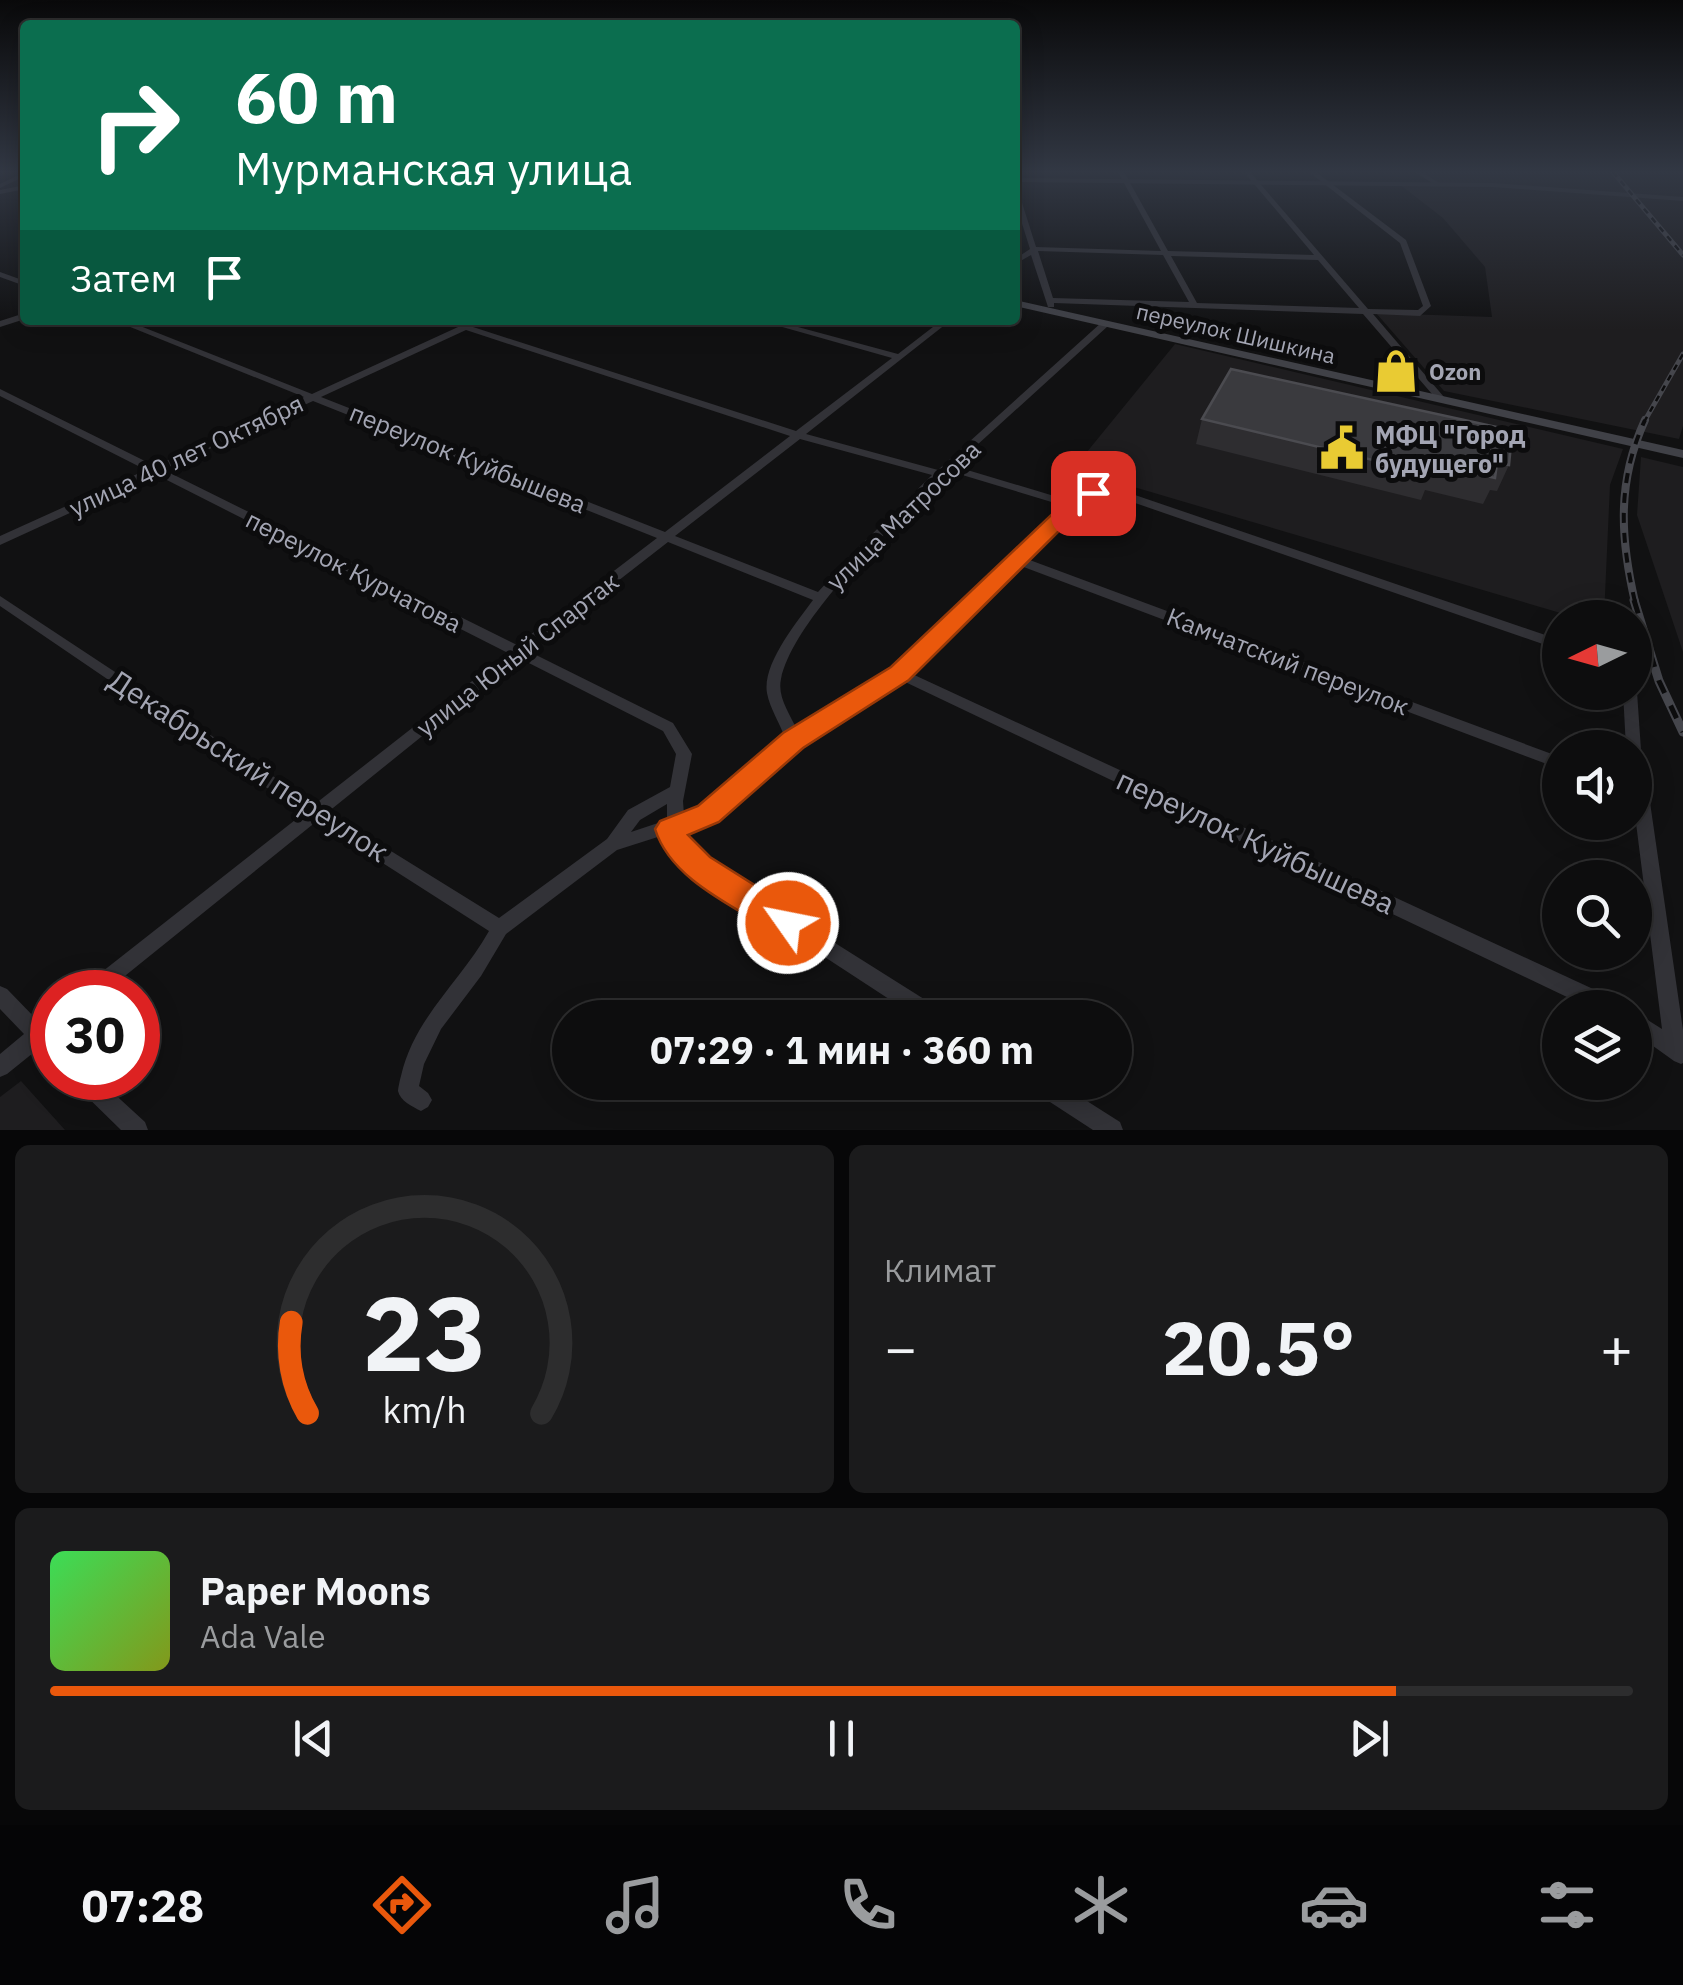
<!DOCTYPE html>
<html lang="ru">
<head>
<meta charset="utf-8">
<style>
	:root { --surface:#0d0d0e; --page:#1b1b1c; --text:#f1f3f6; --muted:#9a9c9e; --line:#2d2d2e; --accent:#ea580c }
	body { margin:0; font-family:"IBM Plex Sans",sans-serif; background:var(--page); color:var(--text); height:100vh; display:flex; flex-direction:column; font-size:38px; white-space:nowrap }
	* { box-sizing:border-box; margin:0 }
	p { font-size:32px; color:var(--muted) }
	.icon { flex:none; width:55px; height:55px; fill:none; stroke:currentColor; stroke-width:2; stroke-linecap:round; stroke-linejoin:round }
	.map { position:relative; height:1130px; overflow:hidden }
	.details { display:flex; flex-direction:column; gap:15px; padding:15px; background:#070708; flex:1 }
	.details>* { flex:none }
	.banner { position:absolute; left:20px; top:20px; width:1000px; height:305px; border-radius:10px; box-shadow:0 5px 25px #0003,0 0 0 2px var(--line); background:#0b6e4f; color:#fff; overflow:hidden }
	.needle { width:65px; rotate:265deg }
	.fabs { position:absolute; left:1542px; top:600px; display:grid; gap:20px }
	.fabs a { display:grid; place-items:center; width:110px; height:110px; border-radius:50%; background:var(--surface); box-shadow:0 5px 25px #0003,0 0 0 2px var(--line); font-size:50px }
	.speed { position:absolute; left:30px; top:970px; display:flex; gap:20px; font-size:50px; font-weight:700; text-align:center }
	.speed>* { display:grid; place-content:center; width:130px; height:130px; border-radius:50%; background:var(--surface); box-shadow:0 5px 25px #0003,0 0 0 2px var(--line); line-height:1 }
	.speed .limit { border:15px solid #d22; background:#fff; color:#111 }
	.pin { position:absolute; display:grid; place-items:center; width:85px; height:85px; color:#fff; margin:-42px; border-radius:20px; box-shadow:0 5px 15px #0006 }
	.me { position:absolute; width:110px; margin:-55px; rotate:303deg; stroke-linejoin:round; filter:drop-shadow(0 0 8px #0008) }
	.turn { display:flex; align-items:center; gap:35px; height:210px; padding:0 50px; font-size:45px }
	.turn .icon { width:130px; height:130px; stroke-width:2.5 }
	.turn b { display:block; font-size:70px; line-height:85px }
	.then { display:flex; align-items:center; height:95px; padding:0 50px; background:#0003; gap:20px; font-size:38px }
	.big { font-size:75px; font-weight:800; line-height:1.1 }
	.details .tile { flex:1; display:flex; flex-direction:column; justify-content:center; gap:15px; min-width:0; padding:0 35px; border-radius:15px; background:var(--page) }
	.details .dial { align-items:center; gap:0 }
	.dial svg { height:260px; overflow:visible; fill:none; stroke:var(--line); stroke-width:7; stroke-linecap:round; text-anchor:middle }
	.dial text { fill:var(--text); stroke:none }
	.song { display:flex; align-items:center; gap:30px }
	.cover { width:120px; height:120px; border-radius:15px; background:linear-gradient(135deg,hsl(130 70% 55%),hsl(70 70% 35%)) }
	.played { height:10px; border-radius:5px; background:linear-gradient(90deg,var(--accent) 85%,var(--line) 85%) }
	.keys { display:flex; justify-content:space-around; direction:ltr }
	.heat { display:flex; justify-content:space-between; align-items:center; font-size:55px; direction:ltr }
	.details .tiles { flex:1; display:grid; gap:15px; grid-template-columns:1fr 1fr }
	.tile:last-child { grid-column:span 2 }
	.trip { position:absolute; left:552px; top:1000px; width:580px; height:100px; border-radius:50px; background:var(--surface); box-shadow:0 5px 25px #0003,0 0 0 2px var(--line); font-weight:800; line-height:100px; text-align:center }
	.dock { display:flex; height:160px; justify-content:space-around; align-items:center; background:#050506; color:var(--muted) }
	.dock .icon { width:70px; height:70px }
	.dock .on { color:var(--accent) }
	.dock b { font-size:45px; color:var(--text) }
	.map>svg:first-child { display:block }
</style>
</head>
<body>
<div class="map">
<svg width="1683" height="1130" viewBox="0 0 1683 1130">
	<rect width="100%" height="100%" fill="#111112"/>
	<!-- built -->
	<path fill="#1e1d1f" d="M1419,172H1683V426L1679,439L1444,391L1376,313L1492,317L1485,267L1443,218L1399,184L1436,183Z
		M1175,344L1623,449L1610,485L1604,617H1574L1073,469Z
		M1641,457L1683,467V652L1637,515Z
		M21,1081L65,1130H0V1097Z"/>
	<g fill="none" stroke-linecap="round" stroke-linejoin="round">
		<!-- minor -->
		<path fill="#323237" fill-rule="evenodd" d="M25,172V176L0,188V184Z
			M1118,172H1124L1168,251L1314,255L1244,172H1250L1368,309L1418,310L1423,306L1400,243L1309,172H1316L1406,240L1431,306L1420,316L1373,314L1444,397V401H1438L1363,314L1054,303V307H1048L1031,255L1015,264V259L1030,249L1015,201V188L1018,190L1036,247L1161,251ZM1038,251L1163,255L1189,302L1053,298ZM1171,256L1318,260L1359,308L1197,303Z
			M1415,172H1422L1442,185L1437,186Z
			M25,185V189L0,194V190Z
			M0,272L25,281V286L0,277Z
			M113,320H125L312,394L458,327L440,320H453L465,324L474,320H485L473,327L796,431L892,358L758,320H772L898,354L942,320H951L806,434L938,470L1102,322H1108V326L954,466L1074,502C1091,485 1113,489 1135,495L1560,640V650L1112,495L1090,498L1027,559L1560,757V769L1021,566L910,673L1619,1001L1622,1008H1590L901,680L798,744L715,819L683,829L680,832L683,841L705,861L943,1011L946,1018H918L693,871L670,850L664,835L617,850L506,934L481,976L441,1029L424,1064L419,1086L428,1093L432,1100L428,1107L421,1111C413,1107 400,1101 398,1091C398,1089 400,1079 401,1076C414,1018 461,981 489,931L317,821L105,992H82L84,986L304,813L0,606V596L315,804L508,653L155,474L0,545V536L146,470L0,396V389L155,466L304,397ZM466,330L790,436L665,532L321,397ZM313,401L657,538L517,645L164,470ZM800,439L932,475L863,543L818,592L675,536ZM949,471L1068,507L895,671L797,730C790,714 777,697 781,679C794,618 897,521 942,478L947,477ZM668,542L813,600C797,622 762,664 767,693C770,709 780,723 785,738L703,809L684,815L683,801L692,754L673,723L528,651ZM519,658L663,731L676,754L670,787L628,810L607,839L499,918L328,812ZM667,804V820L631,832L640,820Z
			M1635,688L1637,692L1641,750L1643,754L1683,1030V1063L1681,1064L1674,1061L1635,1033V1012L1662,1029L1635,815V748H1626L1623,692H1635Z
			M0,986L7,989L39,1022L52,1015V1059L45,1056L38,1049L7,1074L0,1077V1054L24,1034L0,1009Z
			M72,1078H97L145,1122L148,1130H121L75,1085Z
			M1027,1082H1057L1120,1122L1123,1130H1093L1030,1089Z"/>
		<!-- tertiary -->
		<path fill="#323237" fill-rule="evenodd" d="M1015,178L1493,183L1683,197V201L1493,187L1015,182Z
			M25,313V319L0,327V321Z"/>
		<!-- secondary -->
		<path fill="#404147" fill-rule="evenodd" d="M1015,300L1683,450V458L1015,306Z"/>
		<!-- rail-far2 casing -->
		<g stroke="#45464c" stroke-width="5">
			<path id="rail-far2" d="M1613,172L1683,255
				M1644,422L1683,354"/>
		</g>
		<!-- rail-far1 casing -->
		<g stroke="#45464c" stroke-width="8">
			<path id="rail-far1" d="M1635,602C1620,537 1617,481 1645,420"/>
		</g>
		<!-- rail casing -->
		<g stroke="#45464c" stroke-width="9">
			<path id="rail" d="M1634,600L1659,681L1683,732"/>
		</g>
		<!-- rail-far2 -->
		<use href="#rail-far2" stroke="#0c0c0d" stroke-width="2.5" stroke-dasharray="6" stroke-linecap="butt"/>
		<!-- rail-far1 -->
		<use href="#rail-far1" stroke="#0c0c0d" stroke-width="4" stroke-dasharray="10" stroke-linecap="butt"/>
		<!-- rail -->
		<use href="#rail" stroke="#0c0c0d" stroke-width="5" stroke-dasharray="14" stroke-linecap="butt"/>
	</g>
	<!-- wall -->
	<path fill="#2e2d30" d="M1202,419L1499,442L1509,465L1497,491L1490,490L1483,504L1425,490L1421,500L1196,444Z"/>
	<!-- building -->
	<path fill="#3a3a3e" stroke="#4b4b50" stroke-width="2.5" d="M1231,369L1501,428L1499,442L1511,444L1509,465L1497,463L1495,478L1433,464L1431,474L1202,419Z"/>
	<!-- sky -->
	<linearGradient id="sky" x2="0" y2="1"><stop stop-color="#09090a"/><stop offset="0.52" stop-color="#323844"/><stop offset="1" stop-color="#323844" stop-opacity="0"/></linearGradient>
	<rect width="1683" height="330" fill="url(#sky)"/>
	<!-- route -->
	<path fill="#ea580c" stroke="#983908" stroke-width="2.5" d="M1093,487L1104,493L1080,510L909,680L803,748L719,822L688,835L710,857L799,913L804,923L799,933L788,938L776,933C734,906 671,880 655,829L660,821L698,806L783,733L891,667L1066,501Z"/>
	<!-- icons -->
	<defs>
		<g id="shop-bare" transform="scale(3.45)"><path d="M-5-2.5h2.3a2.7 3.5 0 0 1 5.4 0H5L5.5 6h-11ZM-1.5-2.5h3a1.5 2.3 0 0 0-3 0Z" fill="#e9cb33" stroke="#0c0c0d" stroke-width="2.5" paint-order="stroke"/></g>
		<g id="civic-bare" transform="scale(3.45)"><path d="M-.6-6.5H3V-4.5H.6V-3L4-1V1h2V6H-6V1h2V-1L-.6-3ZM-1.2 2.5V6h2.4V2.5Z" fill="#e9cb33" stroke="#0c0c0d" stroke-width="2.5" paint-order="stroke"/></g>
	</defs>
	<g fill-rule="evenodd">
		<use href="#shop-bare" x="1396" y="371"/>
		<use href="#civic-bare" x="1342" y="448"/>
	</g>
	<g text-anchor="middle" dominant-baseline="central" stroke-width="10" stroke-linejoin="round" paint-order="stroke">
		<!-- far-street labels -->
		<g font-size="22" fill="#a3a5b3" stroke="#0c0c0d">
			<text transform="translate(1236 333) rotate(13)">переулок Шишкина</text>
		</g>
		<!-- far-poi labels -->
		<g font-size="22" font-weight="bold" fill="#a3a5b3" stroke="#0c0c0d" text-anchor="start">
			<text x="1429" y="371">Ozon</text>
		</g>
		<!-- poi labels -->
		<g font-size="25" font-weight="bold" fill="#a3a5b3" stroke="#0c0c0d" text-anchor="start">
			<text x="1375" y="434">МФЦ "Город<tspan x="1375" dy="29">будущего"</tspan></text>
		</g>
		<!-- street labels -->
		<g font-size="25" fill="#a3a5b3" stroke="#0c0c0d">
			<text transform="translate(186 455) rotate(-25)">улица 40 лет Октября</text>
			<text transform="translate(468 458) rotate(22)">переулок Куйбышева</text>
			<text transform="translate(903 515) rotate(-44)">улица Матросова</text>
			<text transform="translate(354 571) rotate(27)">переулок Курчатова</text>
			<text transform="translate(517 654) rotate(-38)">улица Юный Спартак</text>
			<text transform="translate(1288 661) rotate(21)">Камчатский переулок</text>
		</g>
		<!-- near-street labels -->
		<g font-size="30" fill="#a3a5b3" stroke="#0c0c0d">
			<text transform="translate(249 765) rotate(33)">Декабрьский переулок</text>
			<text transform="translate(1256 841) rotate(25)">переулок Куйбышева</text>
		</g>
	</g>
</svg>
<div class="fabs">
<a><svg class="needle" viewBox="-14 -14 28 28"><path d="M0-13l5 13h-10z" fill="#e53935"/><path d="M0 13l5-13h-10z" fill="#9a9c9e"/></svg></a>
<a><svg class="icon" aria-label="sound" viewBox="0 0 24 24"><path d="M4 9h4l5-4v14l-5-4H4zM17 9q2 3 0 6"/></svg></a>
<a><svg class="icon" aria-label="search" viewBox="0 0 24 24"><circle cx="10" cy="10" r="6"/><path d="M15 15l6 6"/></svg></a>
<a><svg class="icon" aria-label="layers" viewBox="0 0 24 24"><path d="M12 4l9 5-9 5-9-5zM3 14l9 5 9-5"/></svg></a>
</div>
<div class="speed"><div class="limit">30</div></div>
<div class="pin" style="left:1093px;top:493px;background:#d93025"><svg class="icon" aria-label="arrive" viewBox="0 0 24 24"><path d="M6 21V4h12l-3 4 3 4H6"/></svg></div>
<svg class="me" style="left:788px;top:923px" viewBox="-20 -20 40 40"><circle r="17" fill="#ea580c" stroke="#fff" stroke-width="3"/><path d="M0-11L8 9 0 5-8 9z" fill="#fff"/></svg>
<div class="trip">07:29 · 1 мин · 360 m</div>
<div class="banner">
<div class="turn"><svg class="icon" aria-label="right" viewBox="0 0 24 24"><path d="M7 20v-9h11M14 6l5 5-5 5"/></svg><div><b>60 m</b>Мурманская улица</div></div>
<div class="then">Затем<svg class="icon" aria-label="arrive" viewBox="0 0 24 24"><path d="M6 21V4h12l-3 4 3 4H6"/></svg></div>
</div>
</div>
<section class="details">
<div class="tiles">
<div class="tile dial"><svg viewBox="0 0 100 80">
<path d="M14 69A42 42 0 1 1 86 69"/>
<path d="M14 69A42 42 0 0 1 9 41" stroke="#ea580c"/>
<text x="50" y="56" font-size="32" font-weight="700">23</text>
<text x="50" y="72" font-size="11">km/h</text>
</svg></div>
<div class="tile"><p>Климат</p>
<div class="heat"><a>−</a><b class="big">20.5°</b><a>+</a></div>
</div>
<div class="tile">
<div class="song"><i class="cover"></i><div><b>Paper Moons</b><p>Ada Vale</p></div></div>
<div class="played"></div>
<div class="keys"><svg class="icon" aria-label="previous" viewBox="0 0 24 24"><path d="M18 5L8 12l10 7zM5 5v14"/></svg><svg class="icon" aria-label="pause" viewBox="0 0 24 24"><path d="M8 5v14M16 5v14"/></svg><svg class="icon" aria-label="next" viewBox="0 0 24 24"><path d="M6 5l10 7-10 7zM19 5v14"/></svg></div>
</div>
</div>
</section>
<nav class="dock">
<b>07:28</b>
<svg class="icon on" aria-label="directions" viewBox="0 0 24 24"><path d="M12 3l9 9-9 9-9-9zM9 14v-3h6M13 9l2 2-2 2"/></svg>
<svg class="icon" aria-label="music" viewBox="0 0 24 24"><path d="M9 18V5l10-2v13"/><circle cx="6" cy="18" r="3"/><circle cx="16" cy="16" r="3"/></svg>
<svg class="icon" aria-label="phone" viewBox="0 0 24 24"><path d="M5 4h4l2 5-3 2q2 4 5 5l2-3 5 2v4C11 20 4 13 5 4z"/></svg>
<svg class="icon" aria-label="climate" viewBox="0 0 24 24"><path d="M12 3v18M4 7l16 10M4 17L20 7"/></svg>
<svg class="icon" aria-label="car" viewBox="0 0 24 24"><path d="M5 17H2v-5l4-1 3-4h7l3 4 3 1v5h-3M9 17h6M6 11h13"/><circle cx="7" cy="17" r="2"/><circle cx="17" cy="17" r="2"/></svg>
<svg class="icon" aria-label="filters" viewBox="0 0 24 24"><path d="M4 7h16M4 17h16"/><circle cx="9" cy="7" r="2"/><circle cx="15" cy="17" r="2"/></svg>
</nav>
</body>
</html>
